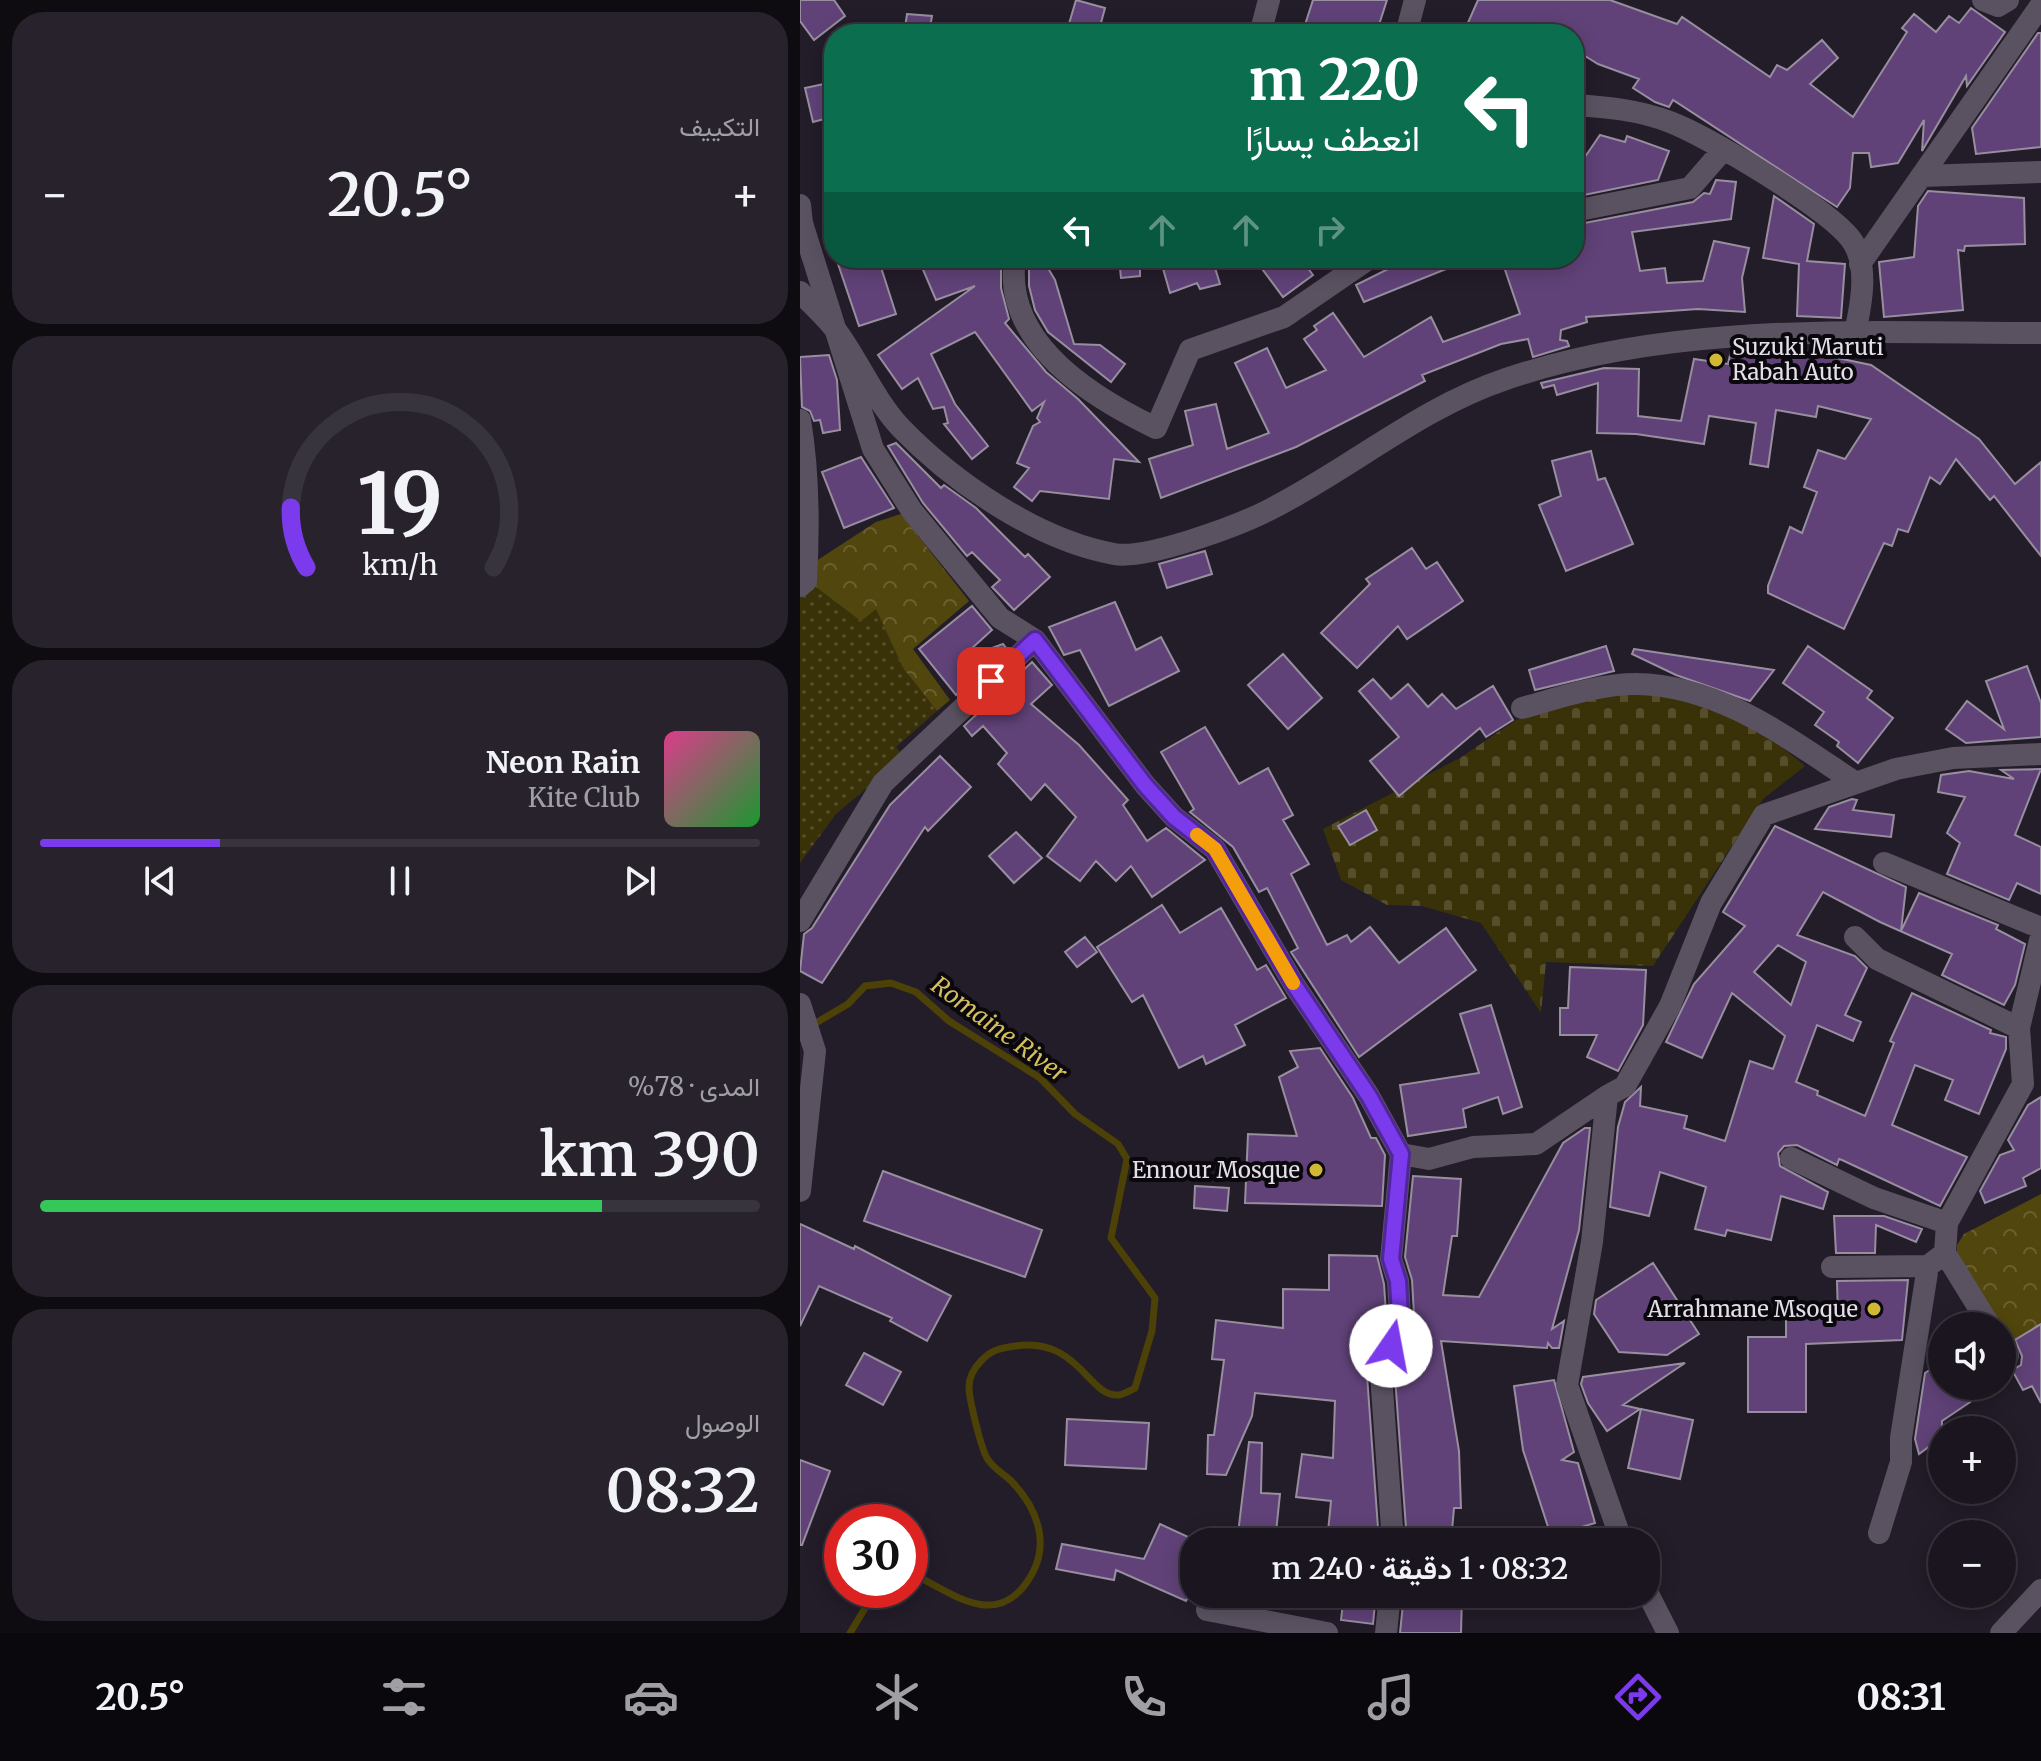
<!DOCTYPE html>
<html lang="ar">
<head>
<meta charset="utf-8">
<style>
	:root { --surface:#1a151f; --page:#27222c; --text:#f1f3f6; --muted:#9f9fa4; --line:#38343d; --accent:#7c3aed }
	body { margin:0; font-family:Merriweather,Vazirmatn,serif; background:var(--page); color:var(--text); direction:rtl; height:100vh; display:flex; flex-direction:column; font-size:30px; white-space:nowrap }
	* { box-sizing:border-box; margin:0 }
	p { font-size:26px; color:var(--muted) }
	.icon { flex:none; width:44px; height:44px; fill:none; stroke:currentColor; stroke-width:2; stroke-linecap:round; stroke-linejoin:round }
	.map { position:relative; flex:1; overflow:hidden; direction:ltr }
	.sheet { display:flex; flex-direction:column; gap:12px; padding:12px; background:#0e0c11; width:800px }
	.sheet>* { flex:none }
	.top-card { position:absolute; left:24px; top:24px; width:760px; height:244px; border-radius:32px; box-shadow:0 4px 20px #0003,0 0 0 2px var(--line); direction:rtl; background:#0b6e4f; color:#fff; overflow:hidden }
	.controls { position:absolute; left:1128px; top:1312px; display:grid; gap:16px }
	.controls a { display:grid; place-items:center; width:88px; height:88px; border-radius:50%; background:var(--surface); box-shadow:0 4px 20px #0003,0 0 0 2px var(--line); font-size:40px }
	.speed { position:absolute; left:24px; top:1504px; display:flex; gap:16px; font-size:40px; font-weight:700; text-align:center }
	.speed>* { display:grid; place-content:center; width:104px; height:104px; border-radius:50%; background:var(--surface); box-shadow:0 4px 20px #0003,0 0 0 2px var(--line); line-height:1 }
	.speed .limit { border:12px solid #d22; background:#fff; color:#111 }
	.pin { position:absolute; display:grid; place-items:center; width:68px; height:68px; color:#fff; margin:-34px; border-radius:16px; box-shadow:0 4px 12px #0006 }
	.me { position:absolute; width:88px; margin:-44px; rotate:12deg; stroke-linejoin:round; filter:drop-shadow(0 0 6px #0008) }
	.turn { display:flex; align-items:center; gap:28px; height:168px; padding:0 32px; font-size:36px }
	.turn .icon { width:104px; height:104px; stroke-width:2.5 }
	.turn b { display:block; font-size:56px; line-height:68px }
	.lanes { display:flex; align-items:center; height:76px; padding:0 32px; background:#0003; justify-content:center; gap:40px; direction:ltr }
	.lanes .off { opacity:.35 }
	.big { font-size:60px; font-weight:600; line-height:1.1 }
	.sheet .tile { flex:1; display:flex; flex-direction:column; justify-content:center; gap:12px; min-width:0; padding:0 28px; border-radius:32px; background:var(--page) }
	.sheet .dial { align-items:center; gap:0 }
	.dial svg { height:208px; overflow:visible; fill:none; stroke:var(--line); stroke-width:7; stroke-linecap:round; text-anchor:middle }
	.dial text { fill:var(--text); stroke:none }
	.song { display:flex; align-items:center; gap:24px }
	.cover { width:96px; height:96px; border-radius:12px; background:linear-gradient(135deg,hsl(330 70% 55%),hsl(130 70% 35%)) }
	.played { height:8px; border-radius:4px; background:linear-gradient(90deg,var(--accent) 25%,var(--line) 25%) }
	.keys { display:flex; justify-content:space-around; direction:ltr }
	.heat { display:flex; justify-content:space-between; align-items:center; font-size:44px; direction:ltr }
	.charge { height:12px; border-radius:6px; background:linear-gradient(90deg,#34c759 78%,var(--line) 0) }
	.trip { position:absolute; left:380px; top:1528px; width:480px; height:80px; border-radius:32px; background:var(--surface); box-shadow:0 4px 20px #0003,0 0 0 2px var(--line); font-weight:600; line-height:80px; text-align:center; direction:rtl }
	.menu { display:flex; height:128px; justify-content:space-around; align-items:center; background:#0a080c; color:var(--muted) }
	.menu .icon { width:56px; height:56px }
	.menu .active { color:var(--accent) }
	.menu b { font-size:36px; color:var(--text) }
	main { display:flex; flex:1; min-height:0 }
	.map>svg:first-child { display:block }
</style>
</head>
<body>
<main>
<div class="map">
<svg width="1241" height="1633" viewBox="0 0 1241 1633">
	<defs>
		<pattern id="grass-dots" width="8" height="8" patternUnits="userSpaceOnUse" patternTransform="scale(2)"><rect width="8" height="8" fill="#393107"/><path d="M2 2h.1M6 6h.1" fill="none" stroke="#564e2b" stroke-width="1.8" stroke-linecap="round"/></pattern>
		<pattern id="forest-crowns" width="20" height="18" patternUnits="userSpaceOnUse" patternTransform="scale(2)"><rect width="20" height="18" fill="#51460d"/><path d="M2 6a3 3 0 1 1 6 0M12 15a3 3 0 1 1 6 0" fill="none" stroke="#6a6030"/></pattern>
		<pattern id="cemetery-stones" width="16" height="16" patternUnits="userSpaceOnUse" patternTransform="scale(2)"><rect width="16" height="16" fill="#393107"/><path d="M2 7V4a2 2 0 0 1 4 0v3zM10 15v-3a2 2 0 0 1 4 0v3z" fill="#564e2b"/></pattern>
	</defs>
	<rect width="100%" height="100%" fill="#231c29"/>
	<!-- grass -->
	<path fill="url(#grass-dots)" d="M12,584L76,608L103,668L137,711L96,747L104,757L36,814L0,863V595Z"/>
	<!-- forest -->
	<path fill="url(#forest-crowns)" d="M101,514L169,601L113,649L150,700L137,711L103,668L76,609L61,621L12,584L13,563L76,522Z
		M1241,1194V1329L1210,1351L1202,1336V1326H1196L1157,1255V1245L1164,1234Z"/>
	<!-- cemetery -->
	<path fill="url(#cemetery-stones)" d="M856,692C923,710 951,720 1005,766L963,799L853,966L746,962L741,1013L681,923L622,906L587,905L541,880L523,829L660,758L716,720L756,704L806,693Z"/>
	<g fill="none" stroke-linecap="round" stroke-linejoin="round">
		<!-- stream -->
		<path stroke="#4c4106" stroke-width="7" d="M9,1027L48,1004L65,986L91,983L116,992L149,1021L240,1078L275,1114L318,1144L327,1159L311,1238L355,1298L352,1331L335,1388C331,1390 324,1394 319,1395C288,1398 280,1337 215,1346C201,1348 191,1350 182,1360C175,1367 169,1377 169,1387C169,1399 181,1448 187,1458C192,1468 206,1475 213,1483C242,1514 251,1552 224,1586C190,1629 146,1588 110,1573
			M50,1633L76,1590"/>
	</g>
	<!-- building -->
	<path fill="#604278" stroke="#978e9f" stroke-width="2" fill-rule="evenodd" d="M0,0H34L45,16L14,40L0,21Z
		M276,0L305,8L298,34H266Z
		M513,0H587L576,34H502Z
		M678,0H810L877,24L882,17L970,77L977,65L987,70L1022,40L1038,58L1010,84L1053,117L1107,32L1102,28L1114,14L1136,32L1149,16L1159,23L1171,8L1205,32L1167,86L1166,76L1122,151L1124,120L1098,163L1071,167L1069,153H1053L1050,188L1037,207L873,100L869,107L855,102L833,88L839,79L798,64L774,49V34H663Z
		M107,14L132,16L129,34H104Z
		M1238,33H1241V147L1176,154L1172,128Z
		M24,84L32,117L13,122L5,88Z
		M800,135L825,142L827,136L869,151L858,180L774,197V173Z
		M916,180L936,182L931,219L832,232L840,271L865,268L867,283L903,281L914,241L949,248L942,278L945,312L898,309L786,317L787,322L761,330L760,340L767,341L769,346L733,357L728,339L701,344L622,375L625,381L496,447L361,498L349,459L393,445L385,411L416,404L427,449L469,433L435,363L467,348L486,388L526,370L504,339L517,330L514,326L533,313L564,357L631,317L643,342L720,314L701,258H774V225L893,202L904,193L910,194Z
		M1128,191L1224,198L1225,244L1165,246L1164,251L1158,250L1163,310L1084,317L1079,262L1114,257L1118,206Z
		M974,196L1014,224L1007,261L1045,264L1041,318L997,316L999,264L963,258Z
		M36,258H78L96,314L59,326Z
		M118,258H201V288L209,319L205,323L246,372L278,399L339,462L314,459L309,499L240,491L232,501L214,487L229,468L217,463L233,426L240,422L237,418L244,402L232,411L175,332L131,354L155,404L188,446L172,459L144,424L148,423L144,407L133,409L118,378L102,389L78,355L175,286L136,300Z
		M229,258H242L255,280L274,344L300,345L325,364L311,382L248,332L235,310L229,286Z
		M319,258H340V276L321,278Z
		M360,258H412L420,284L400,289L397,283L370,293Z
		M454,258H500L513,275L483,297Z
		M610,258L671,259L564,302L556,285Z
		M994,349L1071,365L1179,439L1215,484L1241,462V556L1194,496L1190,500L1156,459L1140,484L1130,477L1108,532L1098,529L1092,546L1084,543L1044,629L968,593V586L990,527L1002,533L1017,492L1004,487L1018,450L1045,459L1071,419L1018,406L1016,417L976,410L968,467L950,464L956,423L909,416L904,444L836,434L797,433L798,383L757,395L754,385L743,388L741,383L804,368L839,369L838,416L881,421L894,359L928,364L931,351L941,350L991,360Z
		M29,355L37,380L40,430L23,433L20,420L14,421L10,411L2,407L0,357Z
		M96,443L141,488L144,485L176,508L225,557L228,554L250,577L214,610L192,587L200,580L172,552L167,556L123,503L88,446Z
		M791,451L798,480L805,478L833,544L766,571L739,505L761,496L752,461Z
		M61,457L94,508L44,528L22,472Z
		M612,548L626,569L637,562L663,601L607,639L598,626L557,668L521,633L570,584L566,579Z
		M405,551L412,574L367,588L359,564Z
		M315,602L336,650L361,637L379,671L309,706L280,650L264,655L249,627Z
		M172,606L192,630L159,660L203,644L206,648L156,695L119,649Z
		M806,646L814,671L735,690L729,670Z
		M1008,646L1072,691L1067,698L1093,718L1058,763L1037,746L1039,742L1015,725L1024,712L983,683Z
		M834,649L974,670L950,701L876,675L832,654Z
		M483,654L522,698L488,729L448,685Z
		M232,662L252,685L231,704L279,745L328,800L323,805L347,841L366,828L405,860L352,897L331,866L316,881L296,861L280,881L247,856L276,817L245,784L231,800L198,764L207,753L183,726L172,736L164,726Z
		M1227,666L1241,703V737L1166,743L1146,729L1167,701L1204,729L1186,681Z
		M573,679L591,699L608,684L628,707L642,694L656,709L693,686L713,720L686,737L680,728L599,796L570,761L599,737L559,691Z
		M405,727L439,784L468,768L493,815L483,820L509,864L491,874L527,945L547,935L551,942L570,927L599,963L646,928L676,970L559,1057L491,952L498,948L467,888L459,892L433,847L390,812L394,809L361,752Z
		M140,756L171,787L128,831L125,827L22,983L0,971L4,934L12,928L90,805Z
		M1241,769L1215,835L1241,847V894L1217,883L1209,900L1147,874L1160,843L1147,833L1165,797L1138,792L1141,775L1169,771L1214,779L1201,770Z
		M1052,799L1057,800L1053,810L1094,815L1091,837L1015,829L1029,807Z
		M566,810L577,830L550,845L538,826Z
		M975,826L1106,887L1101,931L1119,893L1198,925L1196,929L1225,944L1215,985L1204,1005L1142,975L1152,954L1080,922L1023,892L997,935L1055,956L1067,968L1045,1015L1061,1022L1053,1041L1017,1025L996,1082L1018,1091L1017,1095L1065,1116L1094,1043L1090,1041L1112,993L1191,1030L1190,1033L1206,1037V1049L1179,1114L1145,1100L1153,1080L1115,1065L1092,1125L1167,1157L1140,1206L1042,1160L1039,1159L1037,1165L997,1145L984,1146L978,1153L980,1166L1028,1192L1023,1209L981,1196L971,1240L927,1230L925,1236L895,1229L906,1187L860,1172L849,1216L810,1207L818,1127L825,1102L841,1087L840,1106L887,1116L884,1128L925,1141L950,1061L973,1069L985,1036L932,993L902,1058L866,1042L894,984L945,926L923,912ZM978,945L1006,962L991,1005L954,972Z
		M216,832L242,858L214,883L189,856Z
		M362,905L380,933L421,908L457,970L466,965L486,998L435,1025L445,1045L406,1064L403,1056L379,1068L343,995L332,1002L297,947Z
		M285,937L297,952L277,967L265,952Z
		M770,967L846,970L843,1025L818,1071L787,1057L797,1035H760V1008H768Z
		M691,1005L722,1107L703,1114L698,1097L663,1109L666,1127L608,1136L600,1085L679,1073L660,1014Z
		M520,1048L553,1098L571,1138H576L585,1155L582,1206L445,1203L448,1134L497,1136L479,1077L498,1067L490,1051Z
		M1241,1097V1168L1223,1178L1226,1186L1185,1203L1180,1191L1200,1155L1214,1150L1208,1140L1228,1105Z
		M785,1128H790L779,1230L752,1329L764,1321L759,1348H752L748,1343L747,1348L641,1341L659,1451L661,1508H654L651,1542H607L595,1377L614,1315L612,1280L605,1257L613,1176L661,1179L657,1236H652L643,1295L679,1297L763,1143Z
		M83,1171L242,1230L225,1277L64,1221Z
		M395,1186L429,1188L427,1211L394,1208Z
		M1034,1216H1084L1122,1229L1116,1242L1076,1225L1075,1253H1036Z
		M0,1224L54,1249L55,1246L151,1296L127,1341L90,1321L92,1318L19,1286L0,1326Z
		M529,1255L577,1256L584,1284L586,1313L567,1375L579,1542H527L531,1501L496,1497L502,1454L533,1458L535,1401L455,1393L452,1416L426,1475L407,1474L408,1435H414L424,1360L412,1359L416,1320L483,1328V1289L529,1290Z
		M853,1263L899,1334L867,1355L819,1352L794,1314L796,1300Z
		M1108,1280L1102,1340L1006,1344V1412H948V1337H986V1318H1038L1037,1281Z
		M1241,1324V1403L1232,1386L1223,1390L1212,1370L1221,1365L1222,1356L1215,1340Z
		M64,1353L101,1372L83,1405L46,1385Z
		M1142,1362V1386H1194L1142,1421V1437L1119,1454L1115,1439L1125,1373Z
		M885,1363L823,1405L840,1409L807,1431L788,1403L781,1384L783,1377Z
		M754,1380L774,1452L762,1460L778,1463L795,1523L751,1536L723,1450L714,1386Z
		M841,1409L893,1420L880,1479L828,1468Z
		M267,1419L349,1423L346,1469L265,1465Z
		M449,1442L462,1443L461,1493L480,1494L475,1542H437Z
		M0,1460L30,1471L2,1545H0Z
		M360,1524L397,1541L394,1542V1593H390L386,1601L316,1570L314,1580L256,1569L262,1544L344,1559Z
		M544,1594H576L573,1624L541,1620Z
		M604,1594H662L661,1633H600Z"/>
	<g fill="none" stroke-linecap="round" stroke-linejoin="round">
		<!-- minor -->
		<path stroke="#5a5261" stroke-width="22" d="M1183,0L1198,6L1208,0
			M460,34L469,0
			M606,34L615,0
			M774,105C807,107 839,110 870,122C909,137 1025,207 1050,238C1070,263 1061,305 1055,333
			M1122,176L1241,172
			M0,205L2,223L73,449L112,511L200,618L235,640L345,785L374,817L415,849L495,986L569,1096L601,1154L629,1159L673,1147L736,1144L807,1096
			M774,211L890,188L923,150
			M215,258C202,342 291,397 356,428L390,350L484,317L570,258
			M1060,264L1241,5
			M0,420C9,473 9,527 6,581L0,586
			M722,708C759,698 797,684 836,684C920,685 989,739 1056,783
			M1084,863L1241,928
			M0,921L83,783L235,640
			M1055,937L1077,959L1219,1028
			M0,1004L15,1051L0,1191
			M991,1158L1074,1198L1147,1223
			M1145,1253L1190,1326
			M1032,1267L1128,1266
			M1202,1345L1208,1355
			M1079,1533L1101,1462V1438L1128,1266L1145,1253L1147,1223L1223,1084L1219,1028L1241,936
			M593,1542L581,1375L600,1315L598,1281L591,1259L601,1154
			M822,1542L767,1385L792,1242L807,1096L825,1086L870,1006L911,903L964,815L1096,769L1153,758L1241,754
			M846,1590L868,1633
			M407,1610L527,1633
			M586,1633L590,1594
			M1201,1633L1241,1590"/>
		<!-- secondary -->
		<path stroke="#5a5261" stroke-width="22" d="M0,292C12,305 27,318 38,333C59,362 75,400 100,427C153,482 237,540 314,554C346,560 437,526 467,511C549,470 619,408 706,379C876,321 1064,333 1241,333"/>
	</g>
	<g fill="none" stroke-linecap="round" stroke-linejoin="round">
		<!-- route casing -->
		<g stroke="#51269a" stroke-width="20">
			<path id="route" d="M191,681L235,640L345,785L374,817L415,849L495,986L569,1096L601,1154L591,1259L598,1281L600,1315L591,1346"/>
		</g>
		<!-- route -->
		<use href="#route" stroke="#7c3aed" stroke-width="14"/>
		<!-- slow -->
		<path stroke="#f59e0b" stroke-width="14" d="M397,835L415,849L493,983"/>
	</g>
	<!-- markers -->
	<g fill="#d1b736" stroke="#0a080d" stroke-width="3">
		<circle cx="916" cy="360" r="8"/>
		<circle cx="516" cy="1170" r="8"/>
		<circle cx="1074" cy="1309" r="8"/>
	</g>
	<g text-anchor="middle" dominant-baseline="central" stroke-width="8" stroke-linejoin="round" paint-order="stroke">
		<!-- poi labels -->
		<g font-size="22" fill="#e3dee7" stroke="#0a080d" text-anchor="end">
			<text x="932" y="347" text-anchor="start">Suzuki Maruti<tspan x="932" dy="25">Rabah Auto</tspan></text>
			<text x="500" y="1170">Ennour Mosque</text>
			<text x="1058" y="1309">Arrahmane Msoque</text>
		</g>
		<!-- water labels -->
		<g font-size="24" font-style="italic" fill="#d4bf5b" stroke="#0a080d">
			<text transform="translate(199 1029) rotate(36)">Romaine River</text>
		</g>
	</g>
</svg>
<div class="controls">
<a><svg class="icon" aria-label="sound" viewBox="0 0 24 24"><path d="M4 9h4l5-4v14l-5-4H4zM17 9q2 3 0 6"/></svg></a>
<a>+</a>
<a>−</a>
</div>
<div class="speed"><div class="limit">30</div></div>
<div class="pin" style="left:191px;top:681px;background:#d93025"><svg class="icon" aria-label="arrive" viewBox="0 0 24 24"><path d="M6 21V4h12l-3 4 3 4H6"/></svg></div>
<svg class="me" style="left:591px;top:1346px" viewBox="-20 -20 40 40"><circle r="19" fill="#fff"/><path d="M0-13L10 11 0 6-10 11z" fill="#7c3aed"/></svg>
<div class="trip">08:32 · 1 دقيقة · 240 m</div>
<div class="top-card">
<div class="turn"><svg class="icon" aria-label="left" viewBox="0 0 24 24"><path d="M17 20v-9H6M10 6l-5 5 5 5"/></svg><div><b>220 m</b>انعطف يسارًا</div></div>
<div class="lanes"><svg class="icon" aria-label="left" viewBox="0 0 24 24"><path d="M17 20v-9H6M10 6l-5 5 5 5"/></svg><svg class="icon off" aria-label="ahead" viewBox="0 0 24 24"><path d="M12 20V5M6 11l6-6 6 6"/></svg><svg class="icon off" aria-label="ahead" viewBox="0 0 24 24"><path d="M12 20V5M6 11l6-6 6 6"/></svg><svg class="icon off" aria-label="right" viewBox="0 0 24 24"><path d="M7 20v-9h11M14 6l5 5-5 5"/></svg></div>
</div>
</div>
<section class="sheet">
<div class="tile"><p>التكييف</p>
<div class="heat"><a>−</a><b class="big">20.5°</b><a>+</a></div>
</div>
<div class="tile dial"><svg viewBox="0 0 100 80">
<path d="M14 69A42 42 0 1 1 86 69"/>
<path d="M14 69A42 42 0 0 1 8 46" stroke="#7c3aed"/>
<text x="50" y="56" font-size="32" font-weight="700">19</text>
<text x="50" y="72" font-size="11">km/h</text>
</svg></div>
<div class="tile">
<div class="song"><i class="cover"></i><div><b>Neon Rain</b><p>Kite Club</p></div></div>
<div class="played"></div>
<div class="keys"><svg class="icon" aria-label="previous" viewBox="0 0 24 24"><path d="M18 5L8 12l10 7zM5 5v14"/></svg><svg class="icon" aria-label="pause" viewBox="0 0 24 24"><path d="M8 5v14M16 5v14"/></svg><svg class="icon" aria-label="next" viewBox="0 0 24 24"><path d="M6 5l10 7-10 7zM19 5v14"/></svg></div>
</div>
<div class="tile"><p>المدى · 78%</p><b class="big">390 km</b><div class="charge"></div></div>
<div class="tile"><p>الوصول</p><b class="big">08:32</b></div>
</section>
</main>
<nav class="menu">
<b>08:31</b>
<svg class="icon active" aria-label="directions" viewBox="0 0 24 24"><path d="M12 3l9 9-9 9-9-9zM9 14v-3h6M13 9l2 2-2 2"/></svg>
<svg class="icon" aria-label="music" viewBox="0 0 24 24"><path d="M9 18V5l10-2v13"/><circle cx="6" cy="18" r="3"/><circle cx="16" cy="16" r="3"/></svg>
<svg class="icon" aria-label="phone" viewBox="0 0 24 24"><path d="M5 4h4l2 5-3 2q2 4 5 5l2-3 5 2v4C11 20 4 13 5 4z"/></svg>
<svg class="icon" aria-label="climate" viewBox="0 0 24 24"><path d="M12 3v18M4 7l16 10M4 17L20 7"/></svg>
<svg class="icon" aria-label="car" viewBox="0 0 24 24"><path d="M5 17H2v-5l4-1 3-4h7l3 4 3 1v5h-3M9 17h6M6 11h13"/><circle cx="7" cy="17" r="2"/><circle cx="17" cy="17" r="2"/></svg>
<svg class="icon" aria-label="filters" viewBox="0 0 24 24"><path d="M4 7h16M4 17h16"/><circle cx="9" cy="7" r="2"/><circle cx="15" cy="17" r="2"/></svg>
<b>20.5°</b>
</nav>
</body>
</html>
